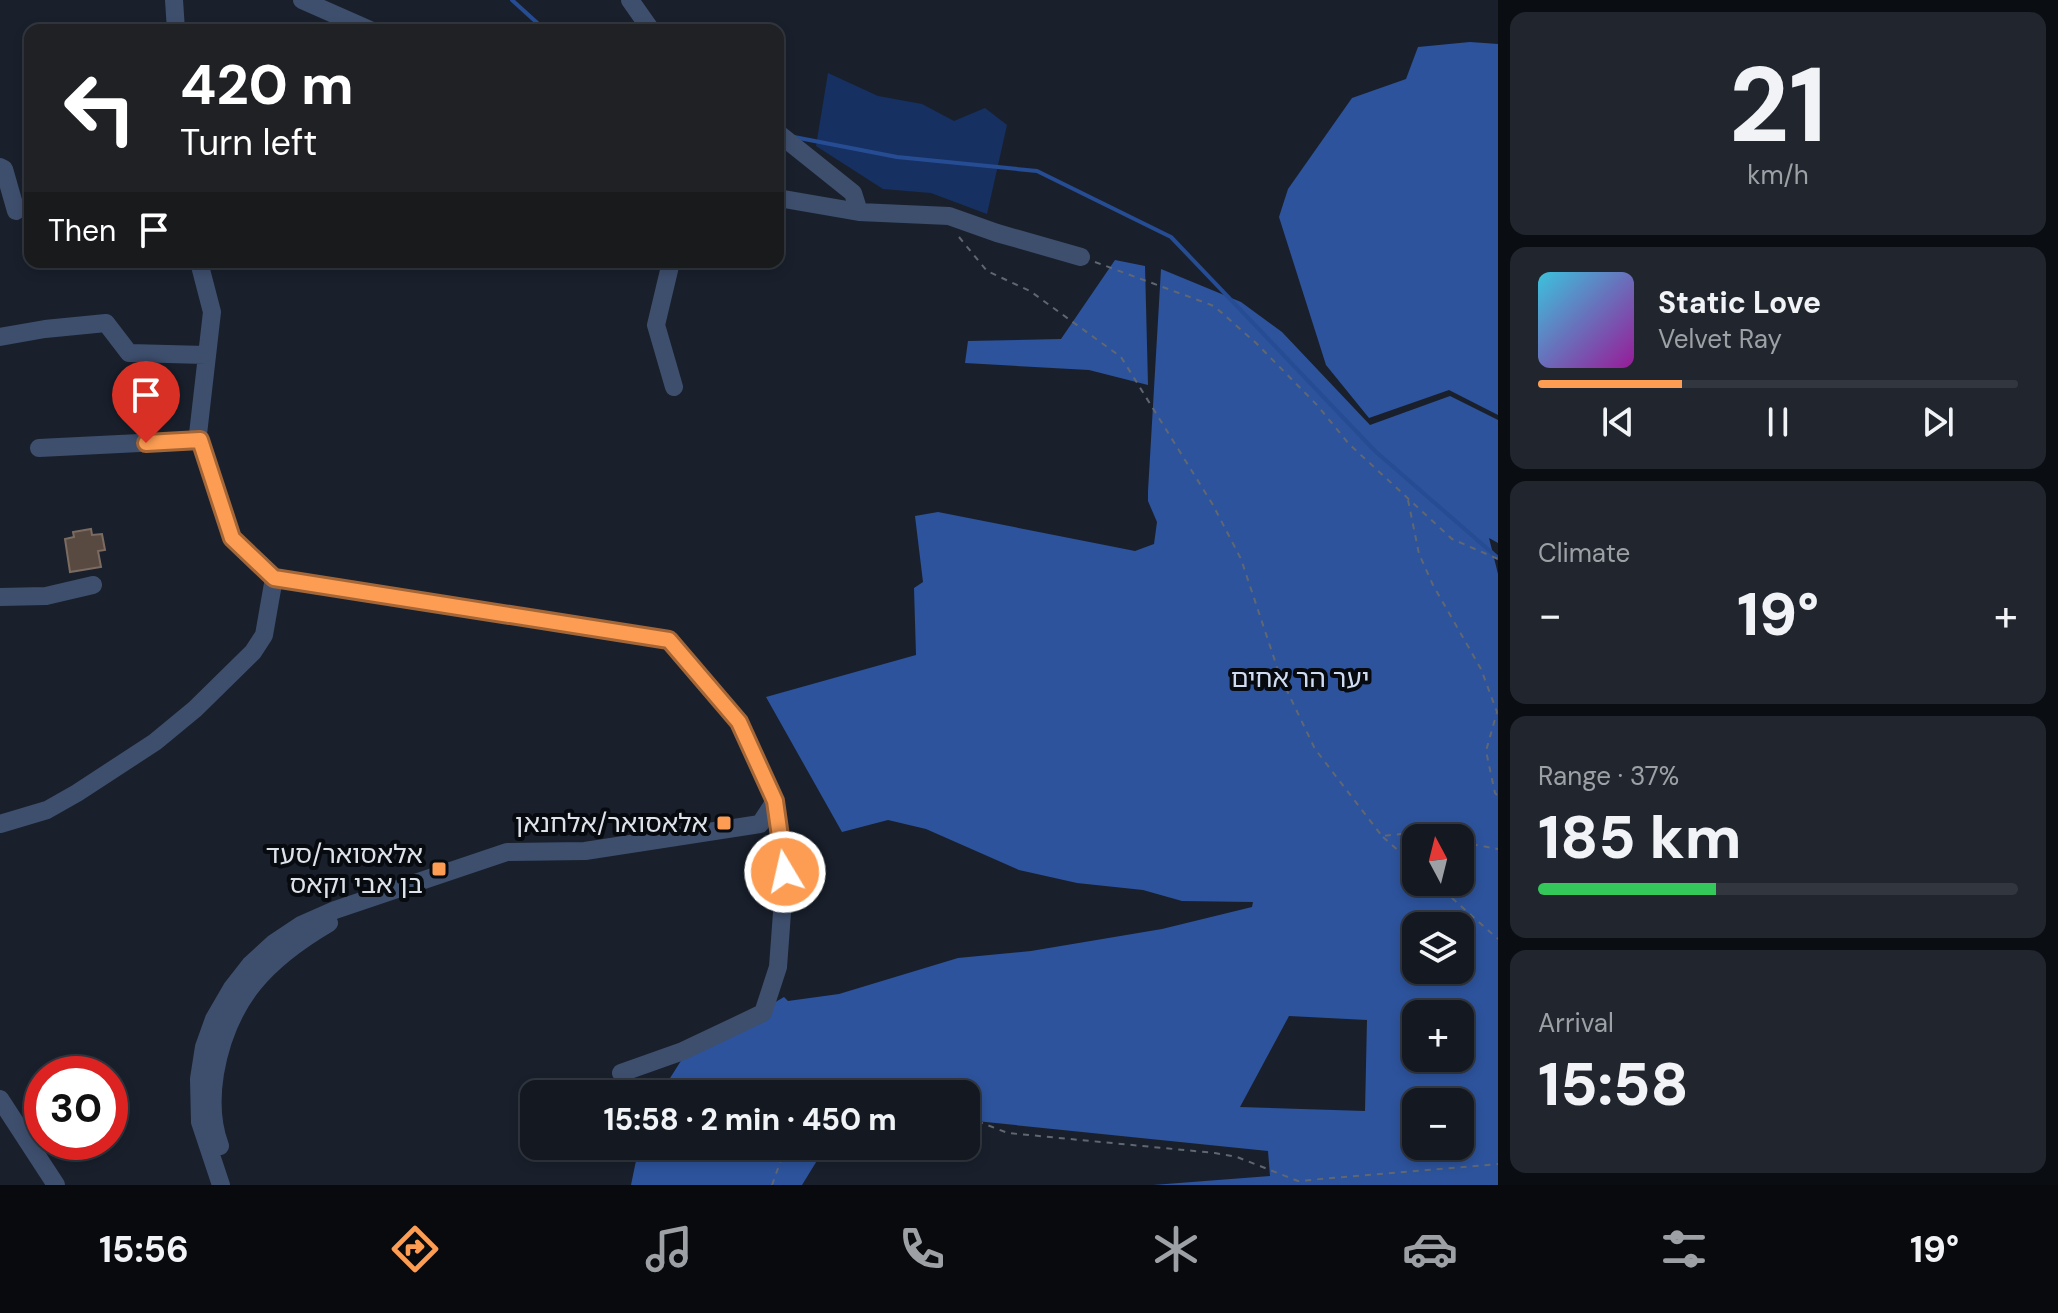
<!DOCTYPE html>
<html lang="en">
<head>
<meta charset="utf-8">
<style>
	:root { --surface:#131821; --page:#20252e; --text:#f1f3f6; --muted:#9da0a5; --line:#32373f; --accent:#fc9d53 }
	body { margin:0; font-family:"DM Sans","Noto Sans Hebrew",sans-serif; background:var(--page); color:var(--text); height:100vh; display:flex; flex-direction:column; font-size:30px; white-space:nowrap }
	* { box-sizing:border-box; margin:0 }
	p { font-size:26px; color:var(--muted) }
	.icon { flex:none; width:44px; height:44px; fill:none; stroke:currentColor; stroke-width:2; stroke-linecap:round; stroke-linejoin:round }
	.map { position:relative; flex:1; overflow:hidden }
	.sheet { display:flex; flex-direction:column; gap:12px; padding:12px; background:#0a0d12; width:560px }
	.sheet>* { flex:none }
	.banner { position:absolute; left:24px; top:24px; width:760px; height:244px; border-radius:16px; box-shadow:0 4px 12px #0003,0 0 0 2px var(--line); background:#202124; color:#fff; overflow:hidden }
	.needle { width:52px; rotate:353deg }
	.controls { position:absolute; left:1402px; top:824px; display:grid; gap:16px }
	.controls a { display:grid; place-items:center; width:72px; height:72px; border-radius:16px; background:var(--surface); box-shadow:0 4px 12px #0003,0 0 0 2px var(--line); font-size:40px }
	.speed { position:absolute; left:24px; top:1056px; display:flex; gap:16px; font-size:40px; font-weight:700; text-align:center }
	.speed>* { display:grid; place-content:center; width:104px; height:104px; border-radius:50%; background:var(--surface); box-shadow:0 4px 12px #0003,0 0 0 2px var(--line); line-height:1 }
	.speed .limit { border:12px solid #d22; background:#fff; color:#111 }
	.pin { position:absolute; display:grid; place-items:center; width:68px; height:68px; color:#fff; margin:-82px -34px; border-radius:50% 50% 50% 0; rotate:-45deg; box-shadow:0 0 8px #0007 }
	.pin .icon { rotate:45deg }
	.me { position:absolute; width:88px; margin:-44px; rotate:351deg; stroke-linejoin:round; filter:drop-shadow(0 0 6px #0008) }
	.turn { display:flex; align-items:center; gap:28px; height:168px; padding:0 24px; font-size:36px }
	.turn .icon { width:104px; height:104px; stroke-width:2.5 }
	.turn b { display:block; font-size:56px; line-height:68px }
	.then { display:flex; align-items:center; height:76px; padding:0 24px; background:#0003; gap:16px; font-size:30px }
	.big { font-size:60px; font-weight:800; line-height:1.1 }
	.sheet .tile { flex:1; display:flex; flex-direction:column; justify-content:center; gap:12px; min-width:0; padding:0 28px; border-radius:16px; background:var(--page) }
	.sheet .dial { align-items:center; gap:0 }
	.dial b { font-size:104px; line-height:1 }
	.song { display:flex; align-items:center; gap:24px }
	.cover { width:96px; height:96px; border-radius:12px; background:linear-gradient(135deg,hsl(190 70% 55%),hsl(300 70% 35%)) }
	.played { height:8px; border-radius:4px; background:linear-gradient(90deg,var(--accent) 30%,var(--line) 30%) }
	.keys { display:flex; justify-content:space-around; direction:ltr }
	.heat { display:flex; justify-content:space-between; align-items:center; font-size:44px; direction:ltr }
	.charge { height:12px; border-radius:6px; background:linear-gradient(90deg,#34c759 37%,var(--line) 0) }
	.trip { position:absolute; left:520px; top:1080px; width:460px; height:80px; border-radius:16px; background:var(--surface); box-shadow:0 4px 12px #0003,0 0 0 2px var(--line); font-weight:800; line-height:80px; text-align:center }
	.tabs { display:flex; height:128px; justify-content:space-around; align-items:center; background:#080a0d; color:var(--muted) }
	.tabs .icon { width:56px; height:56px }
	.tabs .selected { color:var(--accent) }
	.tabs b { font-size:36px; color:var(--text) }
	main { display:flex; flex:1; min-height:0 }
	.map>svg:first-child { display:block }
</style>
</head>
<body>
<main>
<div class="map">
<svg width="1498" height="1185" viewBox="0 0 1498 1185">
	<rect width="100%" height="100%" fill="#19202c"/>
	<!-- green -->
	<path fill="#163061" d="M828,73L878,96L922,104L954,121L985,108L1007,125L987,214L931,193L883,189L816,146Z"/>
	<!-- forest -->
	<path fill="#2d539c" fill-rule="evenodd" d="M1470,42L1498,44V415L1449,390L1369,418L1326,365L1279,217L1288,189L1352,98L1406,79L1418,47Z
		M1115,260L1145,266L1148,385L1089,370L965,363L968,341L1061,339Z
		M1161,269L1241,302L1282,332L1370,425L1450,396L1498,420V543L1489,538L1498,574V1185H1153L1270,1176L1268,1151L966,1120V1094H660L684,1056L784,997L788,1001L839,994L958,958L1031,951L1162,929L1252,907L1253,902L1182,901L1143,890L1077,883L1019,870L926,829L888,820L842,832L766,697L916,655L914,588L923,582L915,516L938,512L1135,551L1154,544L1157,522L1148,501V491ZM1416,838H1460V882H1416ZM1416,926H1460V970H1416ZM1416,1014H1460V1058H1416ZM1289,1016L1367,1020L1365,1111L1240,1107ZM1416,1102H1460V1146H1416Z
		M639,1146H826L802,1185H631Z"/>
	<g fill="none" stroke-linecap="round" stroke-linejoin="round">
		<!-- stream -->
		<path stroke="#264c94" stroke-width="4" d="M512,0L545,30
			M794,137L897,157L1037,171L1171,237L1375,451L1498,558"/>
	</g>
	<!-- building -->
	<path fill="#594a41" stroke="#7b6b61" stroke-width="2" d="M91,529L92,535L102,534L105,550L98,551L101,567L70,572L65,539L74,537L73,532Z"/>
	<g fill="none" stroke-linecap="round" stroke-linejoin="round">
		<!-- path -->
		<path stroke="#606771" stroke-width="2" stroke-dasharray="6 6" stroke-linecap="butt" d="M959,237L987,271L1030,291L1121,357L1213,505L1241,559L1280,676L1315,749L1382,836L1410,833L1436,838
			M1095,262L1214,306L1256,343L1317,405L1349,444L1452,539L1498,559
			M1408,500L1419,554L1433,585L1481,669L1497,712L1486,751L1495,793L1498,796
			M1383,837L1416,866
			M1460,842L1498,849
			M1434,882L1498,939
			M966,1117L1008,1133L1215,1153L1237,1157L1298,1181L1498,1164
			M772,1185L786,1146"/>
		<!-- minor -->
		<path stroke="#3e4f6e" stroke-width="18" d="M174,0L176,30
			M302,0L370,30
			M630,0L651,30
			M778,133L853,193L859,212
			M0,167L4,169L16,211
			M778,198L859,212L949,216L997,233L1081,257
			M199,262L212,312L198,434L232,538L274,578L669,640L739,722L775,801L760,824L585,851L507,852L335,910L301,925L274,943L250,965L232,988L214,1019L204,1047L199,1079L200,1122L221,1185
			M671,262L656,325L674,387
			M0,337L45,329L106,323L129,353L206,355
			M39,448L200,440
			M0,597L46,596L93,585
			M0,824L47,810L77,793L155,742L195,709L253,652L264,635L274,578
			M621,1073L683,1051L763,1013L778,967L785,872L775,801
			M0,1099L56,1185
			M220,1146C211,1122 211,1098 215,1073C228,999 266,960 329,923"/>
	</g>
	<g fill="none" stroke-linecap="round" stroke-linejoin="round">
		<!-- route casing -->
		<g stroke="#a46636" stroke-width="20">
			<path id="route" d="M146,443L200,440L232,538L274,578L669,640L739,722L775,801L785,872"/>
		</g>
		<!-- route -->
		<use href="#route" stroke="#fc9d53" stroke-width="14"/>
	</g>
	<!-- markers -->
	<g fill="#fc9d53" stroke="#070a0f" stroke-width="3">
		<rect x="716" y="815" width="16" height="16" rx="4"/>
		<rect x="431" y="861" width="16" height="16" rx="4"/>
	</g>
	<g text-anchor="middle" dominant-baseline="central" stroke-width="8" stroke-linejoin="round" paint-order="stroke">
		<!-- park labels -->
		<g font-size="26" fill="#d0dcf1" stroke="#070a0f">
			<text x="1300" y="678">יער הר אחים</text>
		</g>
		<!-- poi labels -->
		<g font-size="26" fill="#dee3eb" stroke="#070a0f" text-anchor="end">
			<text x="708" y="823">אלאסואר/אלחנאן</text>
			<text x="423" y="854">אלאסואר/סעד<tspan x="423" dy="30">בן אבי וקאס</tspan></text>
		</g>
	</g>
</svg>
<div class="controls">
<a><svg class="needle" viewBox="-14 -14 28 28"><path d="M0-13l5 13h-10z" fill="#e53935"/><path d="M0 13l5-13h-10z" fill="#9da0a5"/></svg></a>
<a><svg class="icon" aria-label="layers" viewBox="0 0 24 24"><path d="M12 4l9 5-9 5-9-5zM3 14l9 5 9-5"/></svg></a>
<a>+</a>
<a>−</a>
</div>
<div class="speed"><div class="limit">30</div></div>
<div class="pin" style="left:146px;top:443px;background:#d93025"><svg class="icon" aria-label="arrive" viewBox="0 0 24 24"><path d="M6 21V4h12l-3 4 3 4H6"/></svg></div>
<svg class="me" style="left:785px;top:872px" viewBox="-20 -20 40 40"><circle r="17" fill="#fc9d53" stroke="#fff" stroke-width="3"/><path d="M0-11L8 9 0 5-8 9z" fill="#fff"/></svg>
<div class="trip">15:58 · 2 min · 450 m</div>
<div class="banner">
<div class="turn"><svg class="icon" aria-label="left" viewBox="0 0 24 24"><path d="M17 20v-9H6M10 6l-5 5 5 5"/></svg><div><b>420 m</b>Turn left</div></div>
<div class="then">Then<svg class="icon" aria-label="arrive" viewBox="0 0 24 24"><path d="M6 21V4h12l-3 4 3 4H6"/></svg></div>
</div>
</div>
<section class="sheet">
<div class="tile dial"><b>21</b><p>km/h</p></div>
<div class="tile">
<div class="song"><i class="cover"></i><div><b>Static Love</b><p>Velvet Ray</p></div></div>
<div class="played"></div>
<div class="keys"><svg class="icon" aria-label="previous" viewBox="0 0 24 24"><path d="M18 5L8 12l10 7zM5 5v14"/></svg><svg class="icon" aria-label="pause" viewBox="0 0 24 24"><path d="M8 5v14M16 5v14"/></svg><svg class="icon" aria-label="next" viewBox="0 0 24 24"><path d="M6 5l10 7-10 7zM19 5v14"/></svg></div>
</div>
<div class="tile"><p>Climate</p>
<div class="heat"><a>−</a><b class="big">19°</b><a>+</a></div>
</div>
<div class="tile"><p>Range · 37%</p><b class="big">185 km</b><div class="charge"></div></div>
<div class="tile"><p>Arrival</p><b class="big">15:58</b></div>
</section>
</main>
<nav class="tabs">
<b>15:56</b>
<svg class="icon selected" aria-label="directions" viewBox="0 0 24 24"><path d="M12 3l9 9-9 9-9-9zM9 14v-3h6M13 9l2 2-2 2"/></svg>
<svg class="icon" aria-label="music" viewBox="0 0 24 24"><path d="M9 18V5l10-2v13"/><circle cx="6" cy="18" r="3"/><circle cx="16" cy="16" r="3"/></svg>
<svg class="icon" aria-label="phone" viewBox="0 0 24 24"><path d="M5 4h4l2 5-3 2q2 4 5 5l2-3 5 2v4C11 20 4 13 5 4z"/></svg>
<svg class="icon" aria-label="climate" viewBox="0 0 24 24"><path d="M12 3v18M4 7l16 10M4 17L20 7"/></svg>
<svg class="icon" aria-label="car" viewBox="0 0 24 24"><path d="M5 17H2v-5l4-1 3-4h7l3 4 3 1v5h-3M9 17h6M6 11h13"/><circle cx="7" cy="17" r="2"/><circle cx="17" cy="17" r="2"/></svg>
<svg class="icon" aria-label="filters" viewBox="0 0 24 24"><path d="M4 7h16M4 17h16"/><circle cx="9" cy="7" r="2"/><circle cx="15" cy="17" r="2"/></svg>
<b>19°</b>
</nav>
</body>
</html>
